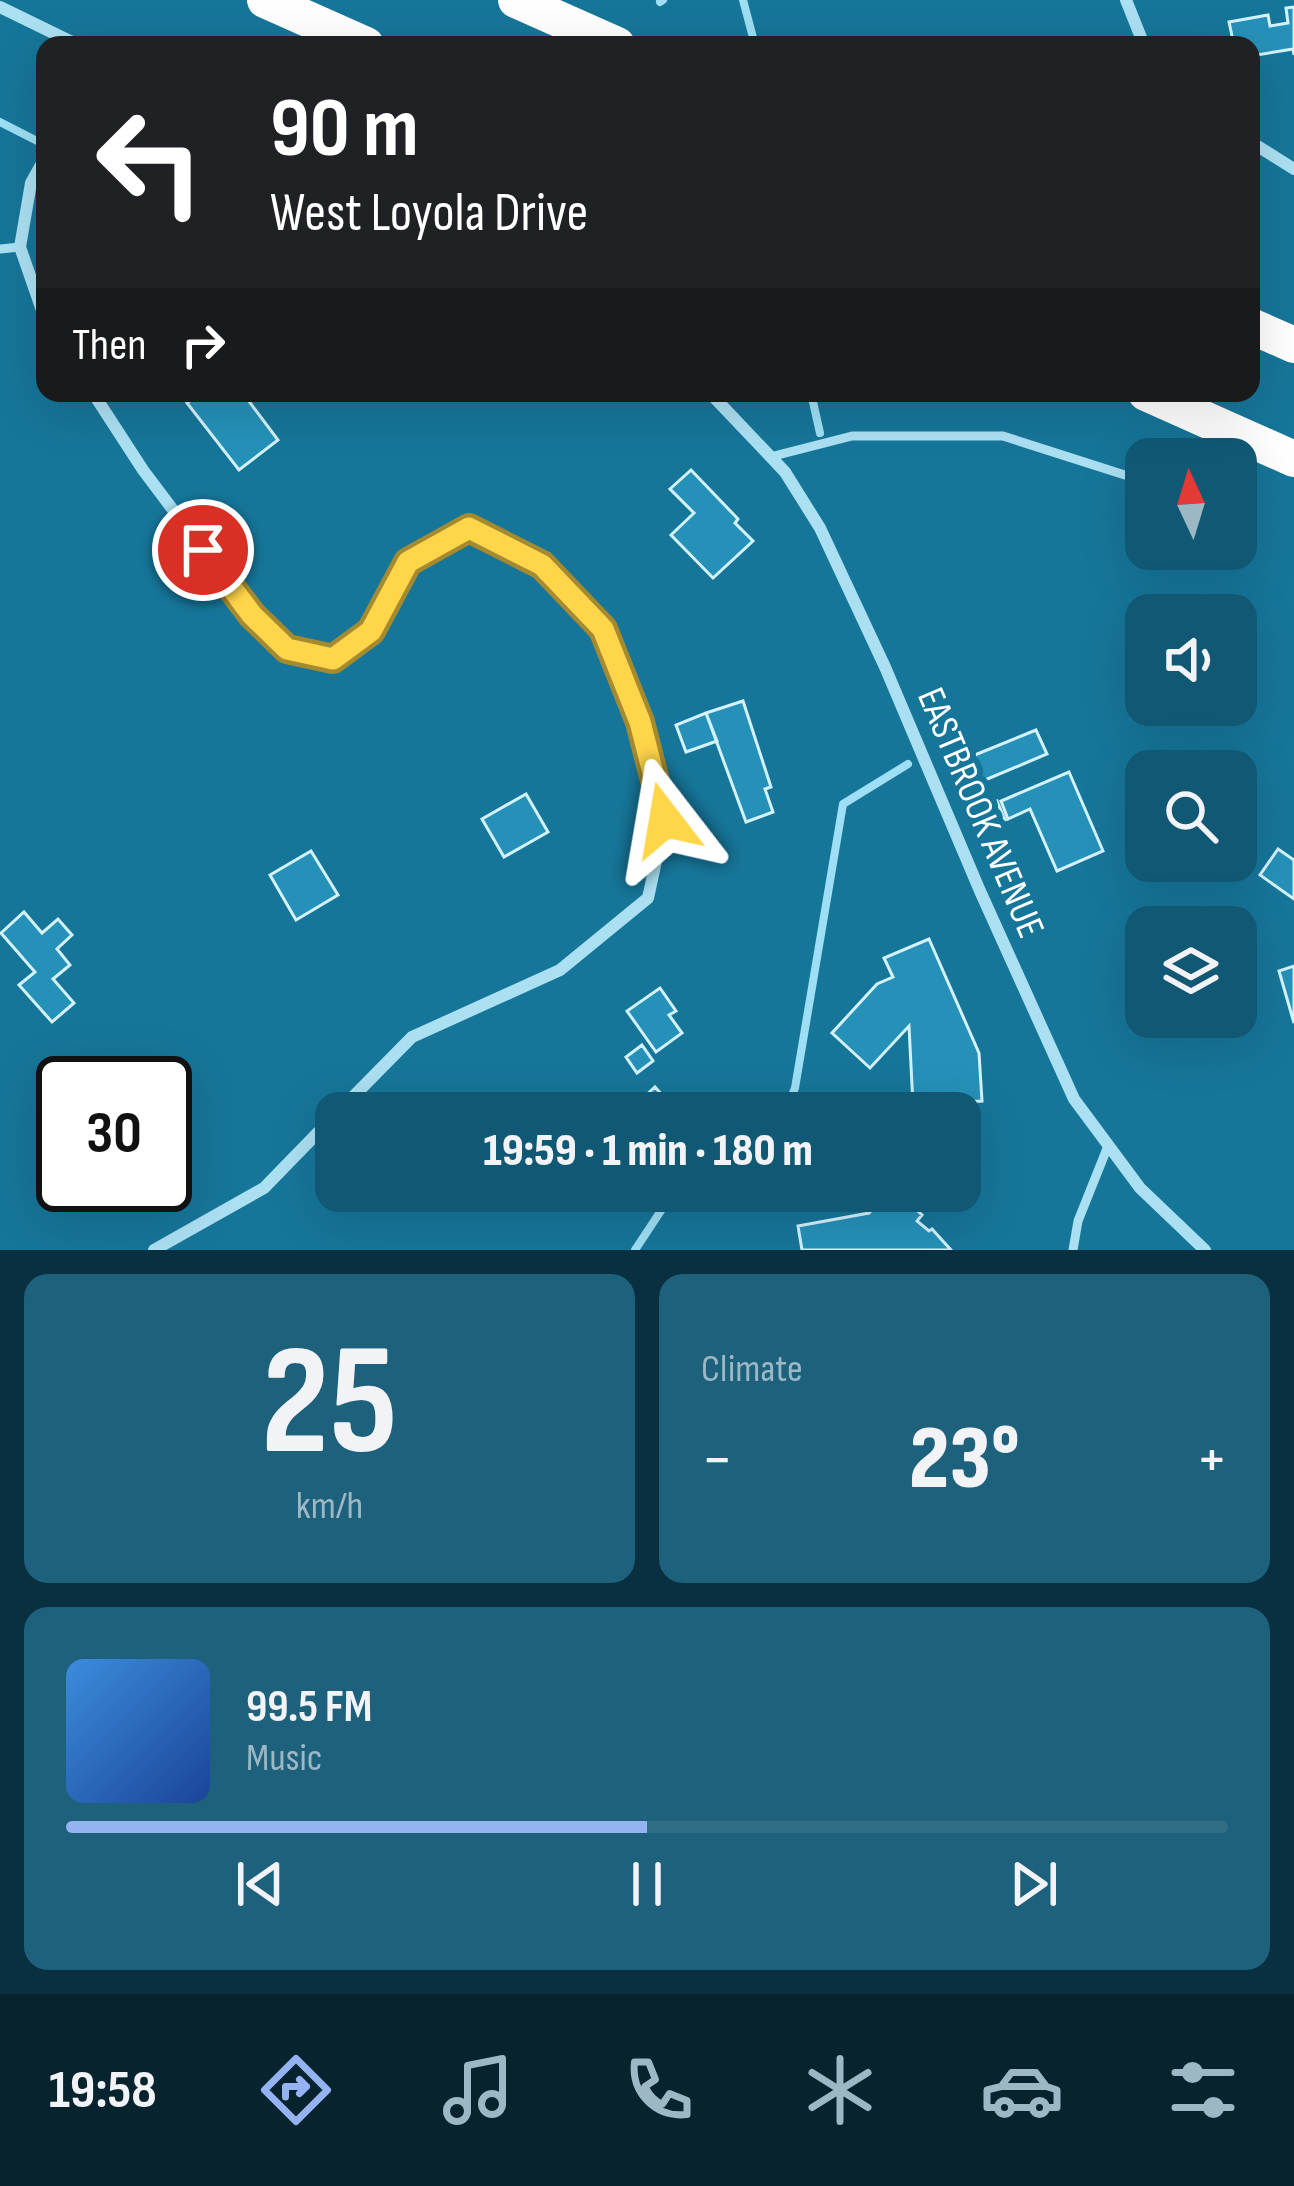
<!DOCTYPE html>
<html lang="en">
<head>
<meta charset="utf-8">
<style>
	:root { --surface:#105874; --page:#1e617c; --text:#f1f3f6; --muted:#9cb8c5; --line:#306e86; --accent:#95b2f1 }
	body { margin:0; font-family:"Sofia Sans Condensed",sans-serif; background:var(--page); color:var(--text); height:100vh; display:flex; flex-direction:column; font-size:45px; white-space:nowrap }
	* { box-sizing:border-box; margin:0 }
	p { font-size:39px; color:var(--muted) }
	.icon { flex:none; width:66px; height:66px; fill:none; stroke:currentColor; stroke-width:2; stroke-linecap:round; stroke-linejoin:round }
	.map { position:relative; height:1250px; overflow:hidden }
	.drawer { display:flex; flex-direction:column; gap:24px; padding:24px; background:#093040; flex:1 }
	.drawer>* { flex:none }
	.hud { position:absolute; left:36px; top:36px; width:1224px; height:366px; border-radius:24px; box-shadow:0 12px 48px #0002; background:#202124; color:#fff; overflow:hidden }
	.needle { width:78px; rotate:356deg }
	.controls { position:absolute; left:1125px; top:438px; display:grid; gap:24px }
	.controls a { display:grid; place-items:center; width:132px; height:132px; border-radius:24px; background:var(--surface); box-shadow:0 12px 48px #0002; font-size:60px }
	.speed { position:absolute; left:36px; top:1056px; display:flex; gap:24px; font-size:60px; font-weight:700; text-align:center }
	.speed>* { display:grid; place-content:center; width:156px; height:156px; border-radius:50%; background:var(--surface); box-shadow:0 12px 48px #0002; line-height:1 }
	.speed .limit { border:6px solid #111; border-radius:18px; background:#fff; color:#111 }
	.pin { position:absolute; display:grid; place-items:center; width:102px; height:102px; color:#fff; margin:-51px; border:6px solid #fff; border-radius:50%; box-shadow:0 3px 12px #0007 }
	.me { position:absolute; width:132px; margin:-66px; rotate:346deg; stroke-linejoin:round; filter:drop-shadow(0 0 9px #0008) }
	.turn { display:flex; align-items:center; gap:42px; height:252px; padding:0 36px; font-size:54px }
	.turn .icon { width:156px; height:156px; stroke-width:2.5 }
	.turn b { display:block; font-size:84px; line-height:102px }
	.then { display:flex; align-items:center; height:114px; padding:0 36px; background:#0003; gap:24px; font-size:45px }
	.big { font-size:90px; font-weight:800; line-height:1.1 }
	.drawer .widget { flex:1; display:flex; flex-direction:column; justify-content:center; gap:18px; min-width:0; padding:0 42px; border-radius:24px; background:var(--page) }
	.drawer .dial { align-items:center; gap:0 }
	.dial b { font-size:156px; line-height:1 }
	.song { display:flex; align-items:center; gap:36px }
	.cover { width:144px; height:144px; border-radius:18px; background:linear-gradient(135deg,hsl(210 70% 55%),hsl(220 70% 35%)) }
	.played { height:12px; border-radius:6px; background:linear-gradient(90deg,var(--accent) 50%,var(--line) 50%) }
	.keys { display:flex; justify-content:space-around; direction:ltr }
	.heat { display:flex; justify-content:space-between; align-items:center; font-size:66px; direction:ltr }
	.drawer .tiles { flex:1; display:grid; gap:24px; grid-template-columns:1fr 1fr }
	.widget:last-child { grid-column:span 2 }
	.trip { position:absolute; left:315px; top:1092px; width:666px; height:120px; border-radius:24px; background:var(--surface); box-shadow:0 12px 48px #0002; font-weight:800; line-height:120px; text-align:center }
	.dock { display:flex; height:192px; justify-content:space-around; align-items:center; background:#06232e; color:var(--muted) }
	.dock .icon { width:84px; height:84px }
	.dock .current { color:var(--accent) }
	.dock b { font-size:54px; color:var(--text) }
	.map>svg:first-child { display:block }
</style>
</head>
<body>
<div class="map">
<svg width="1294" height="1250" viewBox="0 0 1294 1250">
	<rect width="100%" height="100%" fill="#16769a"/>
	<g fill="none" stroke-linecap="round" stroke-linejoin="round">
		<!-- stream -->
		<path stroke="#9edff5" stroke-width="8" d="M743,0L755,45
			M660,2L663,0
			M0,122L45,145
			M811,393L820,433
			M785,1113L795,1088L843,804L908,764
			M635,1250L674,1191"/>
	</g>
	<!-- building -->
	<path fill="#2591b9" stroke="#d3f2fc" stroke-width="3" d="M1294,7V55L1293,49L1251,56V45H1234L1229,22L1268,15L1270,26L1288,23L1286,8Z
		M200,393H257L248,400L278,440L239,470L187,403Z
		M691,470L738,519L735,523L753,541L713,578L671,535L694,513L670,489Z
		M743,701L771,787L765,789L773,812L746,822L706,713Z
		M706,713L717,741L686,752L676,725Z
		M1036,730L1047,754L978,783L976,778L967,782L955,755L967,750L970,757Z
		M1069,772L1103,851L1057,871L1030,809L1008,819L1001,801Z
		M526,794L548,832L504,857L482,819Z
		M997,801L1005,820L987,828L979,809Z
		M1278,849L1294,860V899L1260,875Z
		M311,851L338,895L296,920L270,875Z
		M24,912L42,933L58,919L72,935L57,949L70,965L53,979L74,1003L52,1022L19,985L35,972L1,933Z
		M929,939L979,1053L982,1101L913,1105L909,1026L870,1068L832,1033L877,984L893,977L884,958Z
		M1294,966V1023L1279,971Z
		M660,988L676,1011L669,1015L682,1033L656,1052L627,1011Z
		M642,1045L653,1061L637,1073L626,1057Z
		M655,1087L672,1106L664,1113H631L629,1111Z
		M889,1191H895L922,1215L917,1221L929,1231L932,1229L951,1250H802L798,1226L869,1213Z"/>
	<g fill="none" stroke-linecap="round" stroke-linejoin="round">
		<!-- service -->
		<path stroke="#abe0f2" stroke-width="9" d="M0,249L20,247
			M770,457L852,436H1003L1128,476L1146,488
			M1073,1250L1078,1221L1108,1146"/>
		<!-- minor -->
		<path stroke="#abe0f2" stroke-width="12" d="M1126,0L1144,45
			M0,7L78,45
			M1251,142L1294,169
			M45,158L31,183L20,247L45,319
			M93,393L143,470L252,615L287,649L333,659L372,631L408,562L469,528L542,565L603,629L640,722L665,820L648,898L560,970L412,1037L337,1113
			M710,393L785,472L820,528L885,667L980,891L1074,1099L1140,1188L1205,1250
			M154,1250L264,1188L336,1114"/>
		<!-- motorway -->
		<path stroke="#fff" stroke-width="36" d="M265,0L366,45
			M516,0L617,45
			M1251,326L1294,345
			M1146,393L1294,459"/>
	</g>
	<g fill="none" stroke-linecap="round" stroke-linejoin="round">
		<!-- route casing -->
		<g stroke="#a68a30" stroke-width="30">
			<path id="route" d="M203,550L252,615L287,649L333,659L371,631L408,562L469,528L542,565L603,629L640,722L665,820"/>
		</g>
		<!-- route -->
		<use href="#route" stroke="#ffd54a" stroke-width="21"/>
	</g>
	<g text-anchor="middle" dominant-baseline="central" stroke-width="12" stroke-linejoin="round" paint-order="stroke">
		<!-- street labels -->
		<g font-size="39" fill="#fff" stroke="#16769a">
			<text transform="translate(980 813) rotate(67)">EASTBROOK AVENUE</text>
		</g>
	</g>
</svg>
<div class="controls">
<a><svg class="needle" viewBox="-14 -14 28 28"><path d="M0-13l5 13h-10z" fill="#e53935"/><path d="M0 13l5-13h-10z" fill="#9cb8c5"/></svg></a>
<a><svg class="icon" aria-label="sound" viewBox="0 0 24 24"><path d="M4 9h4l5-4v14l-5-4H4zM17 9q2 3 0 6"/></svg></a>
<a><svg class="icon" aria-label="search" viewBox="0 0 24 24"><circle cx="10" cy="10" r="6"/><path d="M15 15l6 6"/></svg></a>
<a><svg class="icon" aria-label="layers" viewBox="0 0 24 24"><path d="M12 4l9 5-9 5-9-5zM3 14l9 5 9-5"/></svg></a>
</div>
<div class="speed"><div class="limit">30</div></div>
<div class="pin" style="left:203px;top:550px;background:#d93025"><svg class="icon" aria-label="arrive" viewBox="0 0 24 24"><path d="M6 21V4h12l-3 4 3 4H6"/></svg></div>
<svg class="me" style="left:665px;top:820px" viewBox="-20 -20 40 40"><path d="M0-17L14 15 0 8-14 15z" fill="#ffd54a" stroke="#fff" stroke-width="4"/></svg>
<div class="trip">19:59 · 1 min · 180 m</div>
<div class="hud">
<div class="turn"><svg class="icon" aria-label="left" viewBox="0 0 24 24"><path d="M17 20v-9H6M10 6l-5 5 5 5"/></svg><div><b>90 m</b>West Loyola Drive</div></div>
<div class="then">Then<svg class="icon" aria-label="right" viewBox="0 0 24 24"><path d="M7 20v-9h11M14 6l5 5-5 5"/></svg></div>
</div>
</div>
<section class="drawer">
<div class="tiles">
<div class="widget dial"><b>25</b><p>km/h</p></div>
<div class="widget"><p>Climate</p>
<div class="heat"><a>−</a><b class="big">23°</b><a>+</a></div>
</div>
<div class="widget">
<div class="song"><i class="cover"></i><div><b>99.5 FM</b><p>Music</p></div></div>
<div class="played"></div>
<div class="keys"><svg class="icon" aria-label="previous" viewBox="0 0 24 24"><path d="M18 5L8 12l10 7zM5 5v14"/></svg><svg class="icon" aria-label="pause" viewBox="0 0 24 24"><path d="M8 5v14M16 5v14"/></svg><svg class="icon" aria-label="next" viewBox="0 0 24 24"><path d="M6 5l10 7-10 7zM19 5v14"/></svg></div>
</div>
</div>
</section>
<nav class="dock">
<b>19:58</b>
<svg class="icon current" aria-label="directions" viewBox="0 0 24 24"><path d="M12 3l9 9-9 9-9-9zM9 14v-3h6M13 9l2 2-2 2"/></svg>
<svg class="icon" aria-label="music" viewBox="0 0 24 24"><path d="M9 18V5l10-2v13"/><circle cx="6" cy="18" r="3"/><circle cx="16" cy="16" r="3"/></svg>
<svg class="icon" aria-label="phone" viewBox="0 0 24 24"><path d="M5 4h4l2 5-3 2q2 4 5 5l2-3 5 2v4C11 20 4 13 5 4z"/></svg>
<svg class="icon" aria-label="climate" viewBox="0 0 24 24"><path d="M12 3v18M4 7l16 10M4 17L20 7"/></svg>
<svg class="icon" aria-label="car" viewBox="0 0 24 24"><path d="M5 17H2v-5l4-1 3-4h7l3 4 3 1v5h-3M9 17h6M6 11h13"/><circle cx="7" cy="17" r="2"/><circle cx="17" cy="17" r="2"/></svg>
<svg class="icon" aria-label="filters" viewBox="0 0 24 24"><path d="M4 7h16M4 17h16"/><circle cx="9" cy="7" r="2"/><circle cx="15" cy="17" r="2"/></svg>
</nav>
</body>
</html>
